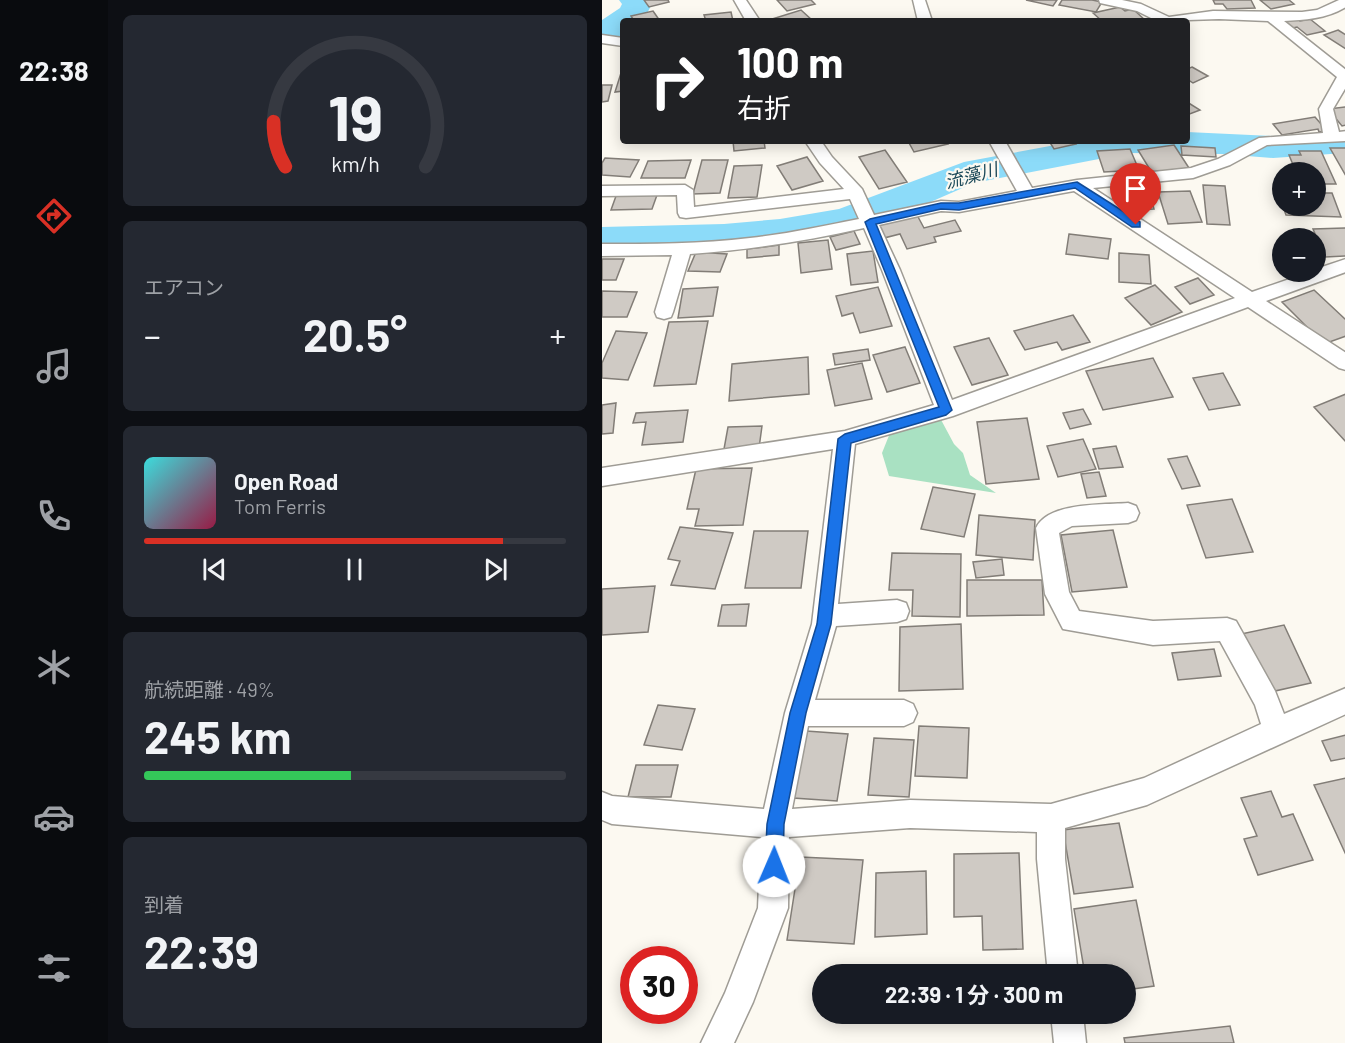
<!DOCTYPE html>
<html lang="ja">
<head>
<meta charset="utf-8">
<style>
	:root { --surface:#171b24; --page:#242831; --text:#f1f3f6; --muted:#9ea1a6; --line:#363941; --accent:#d93025 }
	body { margin:0; font-family:Barlow,"Noto Sans JP",sans-serif; background:var(--page); color:var(--text); height:100vh; display:flex; flex-direction:column; font-size:22px; white-space:nowrap }
	* { box-sizing:border-box; margin:0 }
	p { font-size:20px; color:var(--muted) }
	.icon { flex:none; width:33px; height:33px; fill:none; stroke:currentColor; stroke-width:2; stroke-linecap:round; stroke-linejoin:round }
	.map { position:relative; flex:1; overflow:hidden }
	.side { display:flex; flex-direction:column; gap:15px; padding:15px; background:#0d0f14; width:494px }
	.side>* { flex:none }
	.banner { position:absolute; left:18px; top:18px; width:570px; height:126px; border-radius:6px; box-shadow:0 3px 15px #0003; background:#202124; color:#fff; overflow:hidden }
	.buttons { position:absolute; left:670px; top:162px; display:grid; gap:12px }
	.buttons a { display:grid; place-items:center; width:54px; height:54px; border-radius:50%; background:var(--surface); box-shadow:0 3px 15px #0003; font-size:30px }
	.speed { position:absolute; left:18px; top:946px; display:flex; gap:12px; font-size:30px; font-weight:700; text-align:center }
	.speed>* { display:grid; place-content:center; width:78px; height:78px; border-radius:50%; background:var(--surface); box-shadow:0 3px 15px #0003; line-height:1 }
	.speed .limit { border:9px solid #d22; background:#fff; color:#111 }
	.pin { position:absolute; display:grid; place-items:center; width:51px; height:51px; color:#fff; margin:-62px -26px; border-radius:50% 50% 50% 0; rotate:-45deg; box-shadow:0 0 6px #0007 }
	.pin .icon { rotate:45deg }
	.me { position:absolute; width:66px; margin:-33px; rotate:1deg; stroke-linejoin:round; filter:drop-shadow(0 0 4px #0008) }
	.turn { display:flex; align-items:center; gap:21px; height:126px; padding:0 18px; font-size:27px }
	.turn .icon { width:78px; height:78px; stroke-width:2.5 }
	.turn b { display:block; font-size:42px; line-height:51px }
	.big { font-size:45px; font-weight:700; line-height:1.1 }
	.side .widget { flex:1; display:flex; flex-direction:column; justify-content:center; gap:9px; min-width:0; padding:0 21px; border-radius:9px; background:var(--page) }
	.side .dial { align-items:center; gap:0 }
	.dial svg { height:156px; overflow:visible; fill:none; stroke:var(--line); stroke-width:7; stroke-linecap:round; text-anchor:middle }
	.dial text { fill:var(--text); stroke:none }
	.song { display:flex; align-items:center; gap:18px }
	.cover { width:72px; height:72px; border-radius:9px; background:linear-gradient(135deg,hsl(180 70% 55%),hsl(340 70% 35%)) }
	.played { height:6px; border-radius:3px; background:linear-gradient(90deg,var(--accent) 85%,var(--line) 85%) }
	.keys { display:flex; justify-content:space-around; direction:ltr }
	.heat { display:flex; justify-content:space-between; align-items:center; font-size:33px; direction:ltr }
	.charge { height:9px; border-radius:4px; background:linear-gradient(90deg,#34c759 49%,var(--line) 0) }
	.trip { position:absolute; left:210px; top:964px; width:324px; height:60px; border-radius:30px; background:var(--surface); box-shadow:0 3px 15px #0003; font-weight:700; line-height:60px; text-align:center }
	main { display:flex; flex:1; min-height:0 }
	.menu { display:flex; flex-direction:column; width:108px; justify-content:space-around; align-items:center; background:#090b0e; color:var(--muted) }
	.menu .icon { width:42px; height:42px }
	.menu .on { color:var(--accent) }
	.menu b { font-size:27px; color:var(--text) }
	.map>svg:first-child { display:block }
</style>
</head>
<body>
<main>
<nav class="menu">
<b>22:38</b>
<svg class="icon on" aria-label="directions" viewBox="0 0 24 24"><path d="M12 3l9 9-9 9-9-9zM9 14v-3h6M13 9l2 2-2 2"/></svg>
<svg class="icon" aria-label="music" viewBox="0 0 24 24"><path d="M9 18V5l10-2v13"/><circle cx="6" cy="18" r="3"/><circle cx="16" cy="16" r="3"/></svg>
<svg class="icon" aria-label="phone" viewBox="0 0 24 24"><path d="M5 4h4l2 5-3 2q2 4 5 5l2-3 5 2v4C11 20 4 13 5 4z"/></svg>
<svg class="icon" aria-label="climate" viewBox="0 0 24 24"><path d="M12 3v18M4 7l16 10M4 17L20 7"/></svg>
<svg class="icon" aria-label="car" viewBox="0 0 24 24"><path d="M5 17H2v-5l4-1 3-4h7l3 4 3 1v5h-3M9 17h6M6 11h13"/><circle cx="7" cy="17" r="2"/><circle cx="17" cy="17" r="2"/></svg>
<svg class="icon" aria-label="filters" viewBox="0 0 24 24"><path d="M4 7h16M4 17h16"/><circle cx="9" cy="7" r="2"/><circle cx="15" cy="17" r="2"/></svg>
</nav>
<section class="side">
<div class="widget dial"><svg viewBox="0 0 100 80">
<path d="M14 69A42 42 0 1 1 86 69"/>
<path d="M14 69A42 42 0 0 1 8 46" stroke="#d93025"/>
<text x="50" y="56" font-size="32" font-weight="700">19</text>
<text x="50" y="72" font-size="11">km/h</text>
</svg></div>
<div class="widget"><p>エアコン</p>
<div class="heat"><a>−</a><b class="big">20.5°</b><a>+</a></div>
</div>
<div class="widget">
<div class="song"><i class="cover"></i><div><b>Open Road</b><p>Tom Ferris</p></div></div>
<div class="played"></div>
<div class="keys"><svg class="icon" aria-label="previous" viewBox="0 0 24 24"><path d="M18 5L8 12l10 7zM5 5v14"/></svg><svg class="icon" aria-label="pause" viewBox="0 0 24 24"><path d="M8 5v14M16 5v14"/></svg><svg class="icon" aria-label="next" viewBox="0 0 24 24"><path d="M6 5l10 7-10 7zM19 5v14"/></svg></div>
</div>
<div class="widget"><p>航続距離 · 49%</p><b class="big">245 km</b><div class="charge"></div></div>
<div class="widget"><p>到着</p><b class="big">22:39</b></div>
</section>
<div class="map">
<svg width="744" height="1043" viewBox="0 0 744 1043">
	<rect width="100%" height="100%" fill="#fcf9f1"/>
	<!-- green -->
	<path fill="#a9e1c2" d="M337,416L352,444L361,453L368,475L394,493L287,476L280,453L288,433Z"/>
	<g fill="none" stroke-linecap="round" stroke-linejoin="round">
		<!-- river -->
		<path fill="#8cdbf9" fill-rule="evenodd" d="M17,0H47L50,4L42,19L21,21V34L11,41L0,43V20L18,8L20,4Z
			M744,131V153L671,158L620,154L528,153L372,183L292,218L242,234L178,245L122,250L0,253V227L122,224L178,219L237,209L362,162L475,141H585V132L671,136Z"/>
	</g>
	<!-- building -->
	<path fill="#cfcac4" stroke="#827d77" stroke-width="1.5" d="M42,0H66L67,2L47,7Z
		M175,0H209L213,4L185,11Z
		M424,0H455L451,6Z
		M460,0H490L500,2L494,12L457,5Z
		M611,0H649L653,8L625,9L621,4H613Z
		M658,0H687L692,4L669,9Z
		M518,7L523,11L531,9L544,21H500L491,13Z
		M199,10L211,21L167,20Z
		M51,11L58,21H32L29,16Z
		M129,12L131,21H104L102,15Z
		M694,18L698,21L708,19L723,31L705,35L695,27L686,29L677,21Z
		M736,30L744,35V49L722,35Z
		M590,67L606,76L591,83L585,79V69Z
		M19,73L21,91L13,92Z
		M10,85L6,101L0,102V85Z
		M585,102L598,110L585,115Z
		M744,107V125L740,126L726,109Z
		M713,117L725,131L717,132L716,129L680,135L671,124Z
		M131,141H162L163,148L132,151Z
		M306,141H344L346,144L312,152Z
		M447,141H472L474,144L452,149Z
		M572,145L587,168L550,173L536,150Z
		M579,146L613,148L614,157L580,155Z
		M728,148H744V176Z
		M528,149L537,170L502,172L495,151Z
		M283,150L305,182L277,189L257,157Z
		M697,151H719L734,184H714V172H694L687,155H699Z
		M205,157L221,181L190,190L175,166Z
		M3,158L37,160L28,177L0,175V163Z
		M89,160L83,178H39L46,161Z
		M100,160H126L118,193L91,194Z
		M160,165L155,197L126,198L132,166Z
		M546,185L552,209L525,210L519,186Z
		M601,185L623,186L628,225L605,224Z
		M588,191L600,222L566,224L556,192Z
		M676,192H681V206H714V193H730L739,217L684,215Z
		M55,195L50,209L9,210L14,196Z
		M315,215L322,228L353,220L359,231L332,237L334,242L305,249L298,234L282,238L276,225Z
		M744,228V256L723,257L711,229Z
		M252,231L258,244L234,250L228,237Z
		M467,234L509,239L506,259L464,254Z
		M226,240L230,269L199,273L196,243Z
		M177,245V255L145,258V249Z
		M271,251L276,282L249,285L245,254Z
		M94,252L125,254L118,272L86,271Z
		M517,253L547,255L549,284L517,282Z
		M0,259H22L14,280H0Z
		M596,278L612,295L588,304L573,287Z
		M553,285L580,312L549,325L523,298Z
		M116,287L111,316L76,318L81,289Z
		M276,287L290,326L258,333L251,313L240,316L234,296Z
		M712,290L744,320V336L722,344L680,302Z
		M0,291L35,292L25,317H0Z
		M471,315L488,342L460,350L455,342L423,350L412,331Z
		M106,321L94,384L52,386L67,322Z
		M14,331L45,333L26,380L0,378V363Z
		M387,338L406,375L370,385L352,347Z
		M303,347L318,383L285,392L271,355Z
		M266,349L268,360L233,365L231,354Z
		M206,357L207,394L127,401L130,364Z
		M551,358L571,397L501,410L484,371Z
		M260,363L270,399L233,406L225,370Z
		M621,373L638,405L607,410L591,378Z
		M744,394V442L712,407Z
		M14,403L11,433L0,434V405Z
		M481,409L489,424L468,429L461,413Z
		M86,410L81,442L40,445L44,422L31,423L34,413Z
		M425,418L437,479L384,484L375,422Z
		M160,426L157,448L122,449L126,427Z
		M481,439L494,469L456,477L445,446Z
		M514,446L521,467L497,469L491,449Z
		M585,456L598,486L580,489L566,459Z
		M150,468L141,525L93,526L97,509H85L94,469Z
		M497,472L504,496L485,498L479,474Z
		M331,487L373,494L362,537L319,529Z
		M630,499L651,552L604,558L585,505Z
		M377,515L433,520L431,560L374,555Z
		M78,527L131,533L113,589L69,585L78,561L66,559Z
		M511,530L525,587L470,592L459,535Z
		M152,531H206L199,588H143Z
		M290,553L359,554L358,617L310,616L311,590H287Z
		M400,559L402,575L374,578L371,562Z
		M365,580H440L442,615L365,616Z
		M53,586L46,632L0,635V589Z
		M147,604L144,626H116L120,605Z
		M359,624L361,689L297,691L298,627Z
		M682,625L709,683L664,693L639,634Z
		M612,649L619,676L576,680L570,653Z
		M56,705L93,709L80,750L42,745Z
		M317,726L367,728L365,778L313,776Z
		M204,731L246,734L235,801L191,798Z
		M744,735V758L729,761L720,741Z
		M272,738L312,740L307,797L266,795Z
		M34,765H76L69,797H26Z
		M744,778V855L712,785Z
		M669,791L680,817L691,814L711,860L656,875L642,839L655,836L639,798Z
		M517,823L531,887L472,894L461,830Z
		M417,853L421,949L381,950L380,916L352,917V854Z
		M198,857L261,860L252,944L185,940Z
		M324,871L325,934L273,937L274,873Z
		M534,900L552,986L524,990V975H483L472,909Z
		M628,1026L632,1043H523L522,1038Z"/>
	<g fill="none" stroke-linecap="round" stroke-linejoin="round">
		<!-- minor casing -->
		<g stroke="#9f9c95" stroke-width="3">
			<path id="minor" d="M132,0H144L158,21H144Z
				M311,0H323L330,21H316Z
				M497,0H520L539,4L567,17L611,11L700,12L715,10L737,0H744V7C725,19 703,20 682,21L744,70V87L731,109L737,132L744,131V141L665,145L628,165L591,178L491,188L650,292L708,272H714V269L744,259V272L664,301L744,353V370L737,368L646,307L351,416L253,444L236,604L295,600L304,603L307,611L304,619L295,622L234,626L213,700H302L311,704L315,713L311,722L302,726H206L190,809L308,800L449,804L542,778L659,724L653,705L618,641L551,645L461,629L443,594L434,528C446,502 501,505 526,503L534,506L537,513L534,520L526,523L470,526L457,533L467,592L477,611L551,621L625,618L634,621L673,691L682,714L744,688V714L545,805L463,828V859L476,975H446L435,859V832L308,828L187,837L186,908L151,1002L132,1043H99L123,993L156,908L159,837L10,824L0,820V792L10,796L162,809L183,713L210,624L231,449L0,486V468L243,431L332,405L280,270L262,228C204,241 147,250 88,254L71,312L69,317L62,319L55,317L53,312L70,255L0,256V244C49,244 99,244 148,238C185,234 221,226 257,219L248,199L84,218L78,217L76,213L75,195L0,196V186L83,185L91,190L92,207L242,189L218,163L203,141H219L230,157L260,189L272,215L339,201L357,202L415,191L387,141H403L430,188L475,180L589,168L616,159L657,138L721,133L717,109L735,77L666,21L617,19L555,21L535,11L498,3ZM472,191L633,298L350,400L298,270L277,225L339,211L357,212Z
				M0,35L21,38V46L0,43Z
				M449,1014H481L484,1043H452Z"/>
		</g>
		<!-- minor -->
		<use href="#minor" fill="#fff" fill-rule="evenodd"/>
	</g>
	<!-- route -->
	<path fill="#1a73e8" stroke="#114b97" stroke-width="1.5" d="M475,182L538,222V227H530L473,188L357,210L339,209L274,224L350,410L344,415L249,443L229,624L204,713L182,824L181,866L178,872L172,874L166,872L163,866L165,824L188,713L215,624L236,439L243,434L337,407L263,222L268,219L339,203H357Z"/>
	<g text-anchor="middle" dominant-baseline="central" stroke-width="4.5" stroke-linejoin="round" paint-order="stroke">
		<!-- far-water labels -->
		<g font-size="18" font-style="italic" fill="#1c4959" stroke="#fcf9f1">
			<text transform="translate(369 175) rotate(-15)">流藻川</text>
		</g>
	</g>
</svg>
<div class="buttons">
<a>+</a>
<a>−</a>
</div>
<div class="speed"><div class="limit">30</div></div>
<div class="pin" style="left:534px;top:225px;background:#d93025"><svg class="icon" aria-label="arrive" viewBox="0 0 24 24"><path d="M6 21V4h12l-3 4 3 4H6"/></svg></div>
<svg class="me" style="left:172px;top:866px" viewBox="-20 -20 40 40"><circle r="19" fill="#fff"/><path d="M0-13L10 11 0 6-10 11z" fill="#1a73e8"/></svg>
<div class="trip">22:39 · 1 分 · 300 m</div>
<div class="banner">
<div class="turn"><svg class="icon" aria-label="right" viewBox="0 0 24 24"><path d="M7 20v-9h11M14 6l5 5-5 5"/></svg><div><b>100 m</b>右折</div></div>
</div>
</div>
</main>
</body>
</html>
